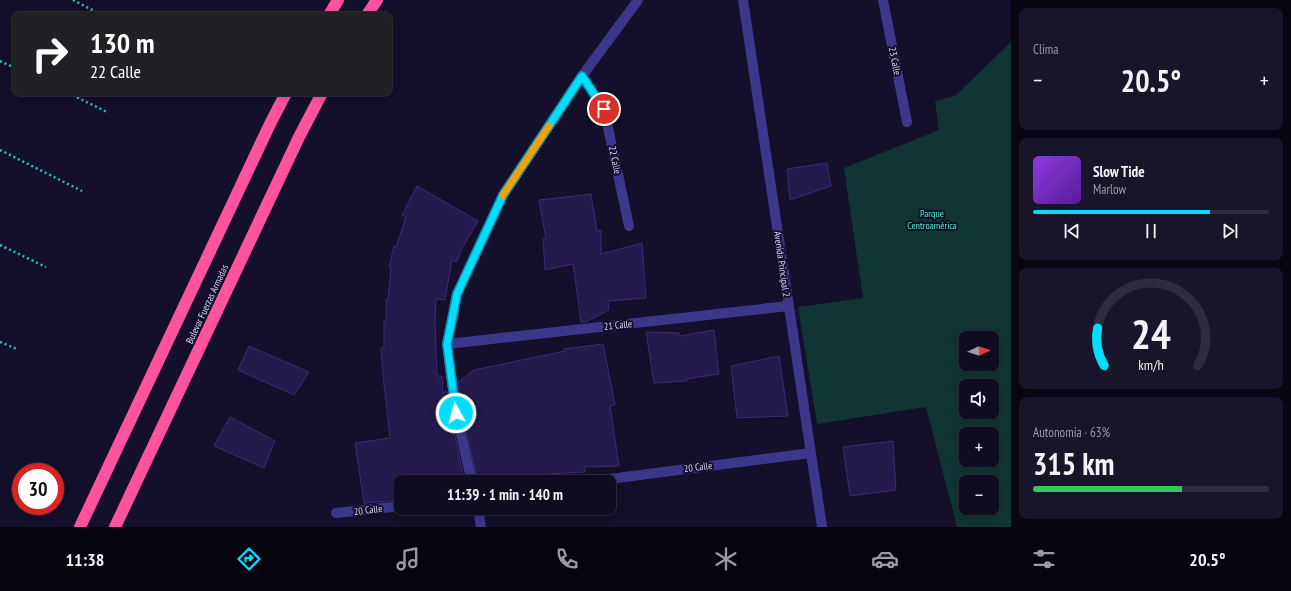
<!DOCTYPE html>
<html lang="es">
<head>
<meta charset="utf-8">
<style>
	:root { --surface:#0f0b20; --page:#181429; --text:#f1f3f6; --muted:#9b9ba5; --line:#2f2b3e; --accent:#04ddff }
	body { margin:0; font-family:"PT Sans Narrow",sans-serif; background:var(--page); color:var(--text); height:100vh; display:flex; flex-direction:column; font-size:15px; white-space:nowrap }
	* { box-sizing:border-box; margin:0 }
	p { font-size:13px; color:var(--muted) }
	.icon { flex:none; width:22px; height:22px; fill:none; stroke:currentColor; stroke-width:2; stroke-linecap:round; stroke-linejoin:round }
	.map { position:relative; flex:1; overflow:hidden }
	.details { display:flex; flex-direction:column; gap:8px; padding:8px; background:#080612; width:280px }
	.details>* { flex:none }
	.hud { position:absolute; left:12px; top:12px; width:380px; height:84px; border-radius:8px; box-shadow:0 2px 10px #0003,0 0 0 1px var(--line); background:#202124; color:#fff; overflow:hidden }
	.needle { width:26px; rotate:87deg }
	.buttons { position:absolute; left:959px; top:331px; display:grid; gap:8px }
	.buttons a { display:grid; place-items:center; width:40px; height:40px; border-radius:8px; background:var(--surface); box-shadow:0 2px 10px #0003,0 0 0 1px var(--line); font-size:20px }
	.speed { position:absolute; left:12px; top:463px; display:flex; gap:8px; font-size:20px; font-weight:700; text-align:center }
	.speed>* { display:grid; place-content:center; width:52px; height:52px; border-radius:50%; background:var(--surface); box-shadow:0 2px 10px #0003,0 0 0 1px var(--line); line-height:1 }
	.speed .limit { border:6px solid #d22; background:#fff; color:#111 }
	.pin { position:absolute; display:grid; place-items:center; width:34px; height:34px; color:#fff; margin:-17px; border:2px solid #fff; border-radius:50%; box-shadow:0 1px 4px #0007 }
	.me { position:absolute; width:44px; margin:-22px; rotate:353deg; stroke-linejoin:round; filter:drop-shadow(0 0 3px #0008) }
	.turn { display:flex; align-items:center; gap:14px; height:84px; padding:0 12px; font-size:18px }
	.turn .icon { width:52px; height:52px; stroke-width:2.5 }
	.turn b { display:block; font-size:28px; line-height:34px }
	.big { font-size:30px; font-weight:700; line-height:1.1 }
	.details .card { flex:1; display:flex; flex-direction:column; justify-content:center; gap:6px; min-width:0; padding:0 14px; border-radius:8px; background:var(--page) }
	.details .dial { align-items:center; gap:0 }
	.dial svg { height:104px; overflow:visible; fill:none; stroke:var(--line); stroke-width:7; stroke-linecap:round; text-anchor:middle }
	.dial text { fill:var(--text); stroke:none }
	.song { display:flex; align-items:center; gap:12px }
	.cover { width:48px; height:48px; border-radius:6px; background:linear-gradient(135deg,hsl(270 70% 55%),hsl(270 70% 35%)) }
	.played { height:4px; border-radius:2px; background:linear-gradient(90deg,var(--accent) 75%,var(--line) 75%) }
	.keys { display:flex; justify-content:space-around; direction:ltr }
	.heat { display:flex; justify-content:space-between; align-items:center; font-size:22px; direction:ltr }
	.charge { height:6px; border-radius:3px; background:linear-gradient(90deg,#34c759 63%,var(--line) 0) }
	.trip { position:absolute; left:394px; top:475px; width:222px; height:40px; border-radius:8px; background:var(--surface); box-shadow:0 2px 10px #0003,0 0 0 1px var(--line); font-weight:700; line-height:40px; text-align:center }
	.dock { display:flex; height:64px; justify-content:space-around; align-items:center; background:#06040d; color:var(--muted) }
	.dock .icon { width:28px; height:28px }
	.dock .selected { color:var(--accent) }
	.dock b { font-size:18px; color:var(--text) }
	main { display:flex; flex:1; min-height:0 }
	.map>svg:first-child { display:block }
</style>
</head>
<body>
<main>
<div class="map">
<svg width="1011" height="527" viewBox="0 0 1011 527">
	<rect width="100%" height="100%" fill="#140f2a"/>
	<!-- green -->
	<path fill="#113434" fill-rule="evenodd" d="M1011,42V527H957L926,407L817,424L798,307L863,298L844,168L939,130L935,101L955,96ZM966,338H992V364H966ZM966,386H992V412H966ZM966,434H992V460H966ZM966,482H992V508H966Z"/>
	<!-- building -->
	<path fill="#251a4c" stroke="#3d2a79" d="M827,163L831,186L790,200L787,169Z
		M417,186L478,221L461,250L457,262L452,260L445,300L436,299L435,320L437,376H442L443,393L447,391L450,414L465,482H401V500L364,503L355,443L390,438L383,376L381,348H384V321H386V299H388L391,268L389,267L394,246L396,247L406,217L402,215Z
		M591,194L597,231L601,230V254L642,243L646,298L608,301L609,310L586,322H581L573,264L545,270L543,239H546L539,200Z
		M714,330L719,374L686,379L687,381L654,383L646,332L679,333L680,336Z
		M603,344L615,405L610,406L619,466L584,467L585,472L547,474V482H478L462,412L458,382L474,370L565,351L564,349Z
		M249,346L309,372L294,395L238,370Z
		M779,356L788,416L737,418L731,366Z
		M230,417L275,441L264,468L214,446Z
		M893,441L896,490L850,496L843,447Z"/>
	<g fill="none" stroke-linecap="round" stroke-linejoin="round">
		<!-- path -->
		<path stroke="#28c2be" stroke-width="2.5" stroke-dasharray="2 3" stroke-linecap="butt" d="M73,0L102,15
			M0,61L15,68
			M68,93L107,112
			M0,150L82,191
			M0,245L46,267
			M0,342L17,349"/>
		<!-- minor -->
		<path stroke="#3d378b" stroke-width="10" d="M743,0L822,527
			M883,0L907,122
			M582,76L604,109L629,226
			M447,344L788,306
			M472,482L456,413L447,344L457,294L503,195L582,76L638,0
			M586,482L811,453
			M478,508L481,527
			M336,513L401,506"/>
		<!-- highway -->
		<path stroke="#ff539f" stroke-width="12" d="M329,15L338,0
			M367,15L377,0
			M80,527L270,124L286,93
			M115,527L299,137L322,93"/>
	</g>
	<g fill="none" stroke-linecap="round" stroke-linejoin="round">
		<!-- route casing -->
		<g stroke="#0390a6" stroke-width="10">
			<path id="route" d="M456,413L447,344L457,294L503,195L582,76L604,109"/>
		</g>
		<!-- route -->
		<use href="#route" stroke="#04ddff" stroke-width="7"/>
		<!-- slow -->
		<path stroke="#f59e0b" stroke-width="7" d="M503,195L549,126"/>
	</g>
	<g text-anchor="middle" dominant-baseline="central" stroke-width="4" stroke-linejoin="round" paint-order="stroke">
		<!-- street labels -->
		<g font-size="10" fill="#ddd8ff" stroke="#140f2a">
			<text transform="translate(895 61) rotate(79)">23 Calle</text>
			<text transform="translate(615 160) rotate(78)">22 Calle</text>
			<text transform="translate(782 264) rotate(82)">Avenida Principal 2</text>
			<text transform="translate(207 304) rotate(-65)">Bulevar Fuerzas Armadas</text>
			<text transform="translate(618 325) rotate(-6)">21 Calle</text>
			<text transform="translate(698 467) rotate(-7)">20 Calle</text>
			<text transform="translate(368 510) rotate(-7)">20 Calle</text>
		</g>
		<!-- park labels -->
		<g font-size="10" fill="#5be7c9" stroke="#140f2a">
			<text x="932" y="213">Parque<tspan x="932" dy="12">Centroamérica</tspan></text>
		</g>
	</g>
</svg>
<div class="buttons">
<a><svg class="needle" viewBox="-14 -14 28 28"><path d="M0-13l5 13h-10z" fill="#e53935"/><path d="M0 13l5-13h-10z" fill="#9b9ba5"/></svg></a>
<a><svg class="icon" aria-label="sound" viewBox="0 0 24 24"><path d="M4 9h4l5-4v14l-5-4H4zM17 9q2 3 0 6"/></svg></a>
<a>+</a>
<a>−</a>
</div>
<div class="speed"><div class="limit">30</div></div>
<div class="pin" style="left:604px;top:109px;background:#d93025"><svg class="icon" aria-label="arrive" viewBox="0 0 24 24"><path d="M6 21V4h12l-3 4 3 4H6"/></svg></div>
<svg class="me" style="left:456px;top:413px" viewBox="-20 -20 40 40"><circle r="17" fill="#04ddff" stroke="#fff" stroke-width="3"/><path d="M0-11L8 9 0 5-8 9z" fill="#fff"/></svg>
<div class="trip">11:39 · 1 min · 140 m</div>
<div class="hud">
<div class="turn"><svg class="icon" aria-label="right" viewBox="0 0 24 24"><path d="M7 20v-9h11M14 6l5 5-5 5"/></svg><div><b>130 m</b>22 Calle</div></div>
</div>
</div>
<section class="details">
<div class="card"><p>Clima</p>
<div class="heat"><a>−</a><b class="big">20.5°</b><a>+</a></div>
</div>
<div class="card">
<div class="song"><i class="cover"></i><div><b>Slow Tide</b><p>Marlow</p></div></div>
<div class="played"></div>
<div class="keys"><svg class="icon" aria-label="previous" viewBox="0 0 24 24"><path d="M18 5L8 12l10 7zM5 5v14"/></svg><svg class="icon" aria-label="pause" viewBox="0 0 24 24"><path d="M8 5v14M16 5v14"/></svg><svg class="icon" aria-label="next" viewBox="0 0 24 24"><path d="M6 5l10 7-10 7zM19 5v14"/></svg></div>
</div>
<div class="card dial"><svg viewBox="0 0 100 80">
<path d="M14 69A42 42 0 1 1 86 69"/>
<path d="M14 69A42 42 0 0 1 9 40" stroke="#04ddff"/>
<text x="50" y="56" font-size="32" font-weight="700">24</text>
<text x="50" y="72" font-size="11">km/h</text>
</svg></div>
<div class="card"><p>Autonomía · 63%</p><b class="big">315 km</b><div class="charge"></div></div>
</section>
</main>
<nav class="dock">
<b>11:38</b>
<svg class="icon selected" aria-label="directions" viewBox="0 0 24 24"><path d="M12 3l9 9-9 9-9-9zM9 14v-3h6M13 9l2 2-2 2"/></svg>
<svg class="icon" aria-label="music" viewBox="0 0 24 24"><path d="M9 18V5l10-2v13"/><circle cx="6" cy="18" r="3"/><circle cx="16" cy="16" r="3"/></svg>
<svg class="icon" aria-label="phone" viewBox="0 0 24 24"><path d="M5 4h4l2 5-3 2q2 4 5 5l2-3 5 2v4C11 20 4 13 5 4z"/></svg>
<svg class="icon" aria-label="climate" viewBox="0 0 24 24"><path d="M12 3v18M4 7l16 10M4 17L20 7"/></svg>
<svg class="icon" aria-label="car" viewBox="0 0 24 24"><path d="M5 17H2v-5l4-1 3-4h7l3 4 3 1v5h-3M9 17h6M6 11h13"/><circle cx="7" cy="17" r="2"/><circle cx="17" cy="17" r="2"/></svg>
<svg class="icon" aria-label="filters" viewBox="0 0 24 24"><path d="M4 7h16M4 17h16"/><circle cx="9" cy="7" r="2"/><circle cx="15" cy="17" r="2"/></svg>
<b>20.5°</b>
</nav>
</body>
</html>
